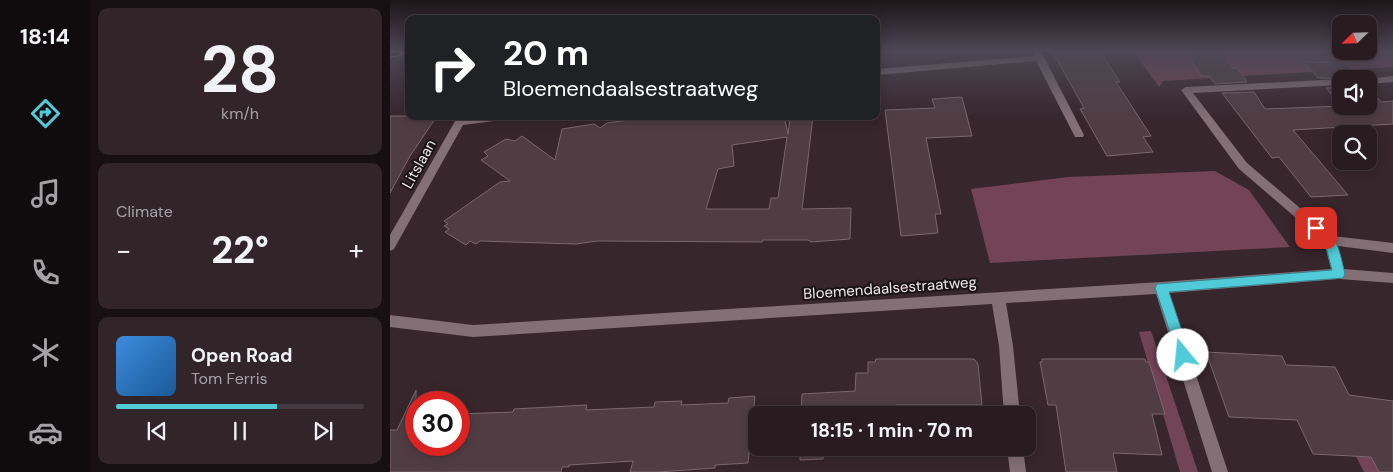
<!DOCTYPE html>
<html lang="en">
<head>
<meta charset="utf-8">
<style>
	:root { --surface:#291c21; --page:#31252a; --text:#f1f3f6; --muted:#a5a1a5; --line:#453a3f; --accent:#52cbd8 }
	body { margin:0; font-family:"DM Sans",sans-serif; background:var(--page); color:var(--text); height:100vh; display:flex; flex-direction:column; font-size:19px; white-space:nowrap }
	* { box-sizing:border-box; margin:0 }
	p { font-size:16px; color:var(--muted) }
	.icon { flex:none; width:28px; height:28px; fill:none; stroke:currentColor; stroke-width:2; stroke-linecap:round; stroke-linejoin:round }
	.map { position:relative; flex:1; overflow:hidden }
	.sheet { display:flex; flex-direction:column; gap:8px; padding:8px; background:#170f12; width:300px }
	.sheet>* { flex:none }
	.hud { position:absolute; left:15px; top:15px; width:475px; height:105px; border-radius:10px; box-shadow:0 2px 12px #0003,0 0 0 1px var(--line); background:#202124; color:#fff; overflow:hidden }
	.needle { width:32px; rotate:247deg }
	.buttons { position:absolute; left:942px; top:15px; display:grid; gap:10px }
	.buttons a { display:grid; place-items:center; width:45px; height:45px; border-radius:10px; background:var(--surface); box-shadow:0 2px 12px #0003,0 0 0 1px var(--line); font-size:25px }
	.speed { position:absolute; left:15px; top:391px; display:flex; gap:10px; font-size:25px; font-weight:700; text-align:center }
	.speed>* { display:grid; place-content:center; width:65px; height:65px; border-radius:50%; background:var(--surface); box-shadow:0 2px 12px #0003,0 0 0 1px var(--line); line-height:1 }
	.speed .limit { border:8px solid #d22; background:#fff; color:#111 }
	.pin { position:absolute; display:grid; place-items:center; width:42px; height:42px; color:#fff; margin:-21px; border-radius:10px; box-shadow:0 2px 8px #0006 }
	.me { position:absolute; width:55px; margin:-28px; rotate:343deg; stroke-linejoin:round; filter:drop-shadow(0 0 4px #0008) }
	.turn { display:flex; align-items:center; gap:18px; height:105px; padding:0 15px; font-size:22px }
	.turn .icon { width:65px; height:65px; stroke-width:2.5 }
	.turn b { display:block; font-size:35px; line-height:42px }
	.big { font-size:38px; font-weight:700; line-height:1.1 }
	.sheet .widget { flex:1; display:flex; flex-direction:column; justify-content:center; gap:8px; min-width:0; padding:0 18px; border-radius:10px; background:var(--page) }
	.sheet .dial { align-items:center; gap:0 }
	.dial b { font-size:65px; line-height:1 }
	.song { display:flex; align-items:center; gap:15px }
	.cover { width:60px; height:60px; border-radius:8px; background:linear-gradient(135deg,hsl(210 70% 55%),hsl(210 70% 35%)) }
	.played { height:5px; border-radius:2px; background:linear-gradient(90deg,var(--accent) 65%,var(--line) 65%) }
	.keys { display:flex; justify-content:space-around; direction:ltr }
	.heat { display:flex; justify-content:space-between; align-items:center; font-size:28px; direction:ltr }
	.trip { position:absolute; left:358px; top:406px; width:288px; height:50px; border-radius:10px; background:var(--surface); box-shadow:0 2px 12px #0003,0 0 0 1px var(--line); font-weight:700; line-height:50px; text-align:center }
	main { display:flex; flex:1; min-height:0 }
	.tab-bar { display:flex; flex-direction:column; width:90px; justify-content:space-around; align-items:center; background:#100b0d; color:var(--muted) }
	.tab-bar .icon { width:35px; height:35px }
	.tab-bar .active { color:var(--accent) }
	.tab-bar b { font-size:22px; color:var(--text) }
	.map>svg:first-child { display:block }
</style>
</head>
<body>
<main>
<nav class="tab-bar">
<b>18:14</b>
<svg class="icon active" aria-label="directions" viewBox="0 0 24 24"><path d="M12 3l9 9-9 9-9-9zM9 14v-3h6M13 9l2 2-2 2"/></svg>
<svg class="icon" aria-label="music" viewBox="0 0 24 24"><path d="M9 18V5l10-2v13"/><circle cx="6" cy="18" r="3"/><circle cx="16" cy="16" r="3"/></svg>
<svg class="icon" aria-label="phone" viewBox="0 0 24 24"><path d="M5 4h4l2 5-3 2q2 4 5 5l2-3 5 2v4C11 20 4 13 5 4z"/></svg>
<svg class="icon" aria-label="climate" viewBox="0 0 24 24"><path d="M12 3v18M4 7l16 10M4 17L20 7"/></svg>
<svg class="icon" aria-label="car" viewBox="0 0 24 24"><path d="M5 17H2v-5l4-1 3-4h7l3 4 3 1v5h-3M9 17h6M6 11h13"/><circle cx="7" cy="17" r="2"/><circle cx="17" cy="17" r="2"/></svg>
</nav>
<section class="sheet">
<div class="widget dial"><b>28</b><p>km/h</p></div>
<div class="widget"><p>Climate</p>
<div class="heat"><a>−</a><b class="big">22°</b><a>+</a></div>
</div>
<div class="widget">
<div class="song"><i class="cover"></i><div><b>Open Road</b><p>Tom Ferris</p></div></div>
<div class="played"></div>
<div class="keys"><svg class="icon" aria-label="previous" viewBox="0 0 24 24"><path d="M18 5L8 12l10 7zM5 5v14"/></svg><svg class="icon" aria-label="pause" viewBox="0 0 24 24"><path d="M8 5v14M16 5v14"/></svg><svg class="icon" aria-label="next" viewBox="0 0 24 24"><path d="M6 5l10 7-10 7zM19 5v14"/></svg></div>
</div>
</section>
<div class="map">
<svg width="1003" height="472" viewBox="0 0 1003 472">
	<rect width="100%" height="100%" fill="#37262c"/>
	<!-- green -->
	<path fill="#734356" d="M743,51H1003V67L773,81L769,87Z
		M825,171L859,190L900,247L600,263L581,189L678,177Z
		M761,331L808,472H790L749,332Z
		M962,449L993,450L1003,472H974Z"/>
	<!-- building -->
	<path fill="#4f3d43" stroke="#7b676e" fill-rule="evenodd" d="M662,51H710L730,82H726L761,136L753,137L763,152L717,156L693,114L690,109L694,108Z
		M796,51H831L842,68L848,69L857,82L825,84L819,76H811Z
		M914,62L956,63L970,79L928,78Z
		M951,87V106H979V88L991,102L1003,101V124L903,130L958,195L921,197L889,157L882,158L832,93L864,92L875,109L951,106L936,88Z
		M572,97L582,136L536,138L551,214H545L548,233L511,236L495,110L545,108L542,99Z
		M0,116H47L20,156L0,193Z
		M269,116H394L398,134L400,118L423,116L412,209L461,208L460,239L421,242L418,240H373L372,242L207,241L186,244L90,241L86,244L80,241L76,245L55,232L59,229L54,226L58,224L54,221L110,182L120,181L91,160L98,156L94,152L116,139L125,141L132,136L165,160L172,129L204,124L210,128L217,123ZM397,137L388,198H381L379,209H316L328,169L344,166L342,145Z
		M816,352L892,356L896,365L945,367L959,395L1003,401V472H989L981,457L923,454L907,420L839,417Z
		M486,359H584L588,364L592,405H506V415H411L412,394L465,391L466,373H478V362H485Z
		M652,359H755L756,362H759L775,414H762L772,455L723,453L727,472H676L666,405H658L650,362H652Z
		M26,390V445H69V414L123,412L124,409L197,405L196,410L264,407L265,402L292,401L291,405L338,403L339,398L365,396L358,463L325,465V468L268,472H240L243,461L179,465V467H172L171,472H0V430H7Z
		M410,448H434L433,459L410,460Z"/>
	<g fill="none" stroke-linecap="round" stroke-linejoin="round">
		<!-- minor -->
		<path fill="#836f76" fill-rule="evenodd" d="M642,51H651L694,135L693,137H685L684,135L646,61L486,75V69L644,56Z
			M1003,76V82L979,84V79H976Z
			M951,79V85L803,93L857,163L943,236L1003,243V253L948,246L954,269L1003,273V283L949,279L779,293L838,472H822L766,294L616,303L623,346L630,415H614L609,346L602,304L83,337L0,327V315L83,325L771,282L941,269L934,242L849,169L791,90L796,87Z
			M68,116H124L119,119L73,125L4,249L0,251V235Z
			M617,448H633L636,472H620Z"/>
		<!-- rail casing -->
		<g stroke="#cdc0c5" stroke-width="4.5">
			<path id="rail" d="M0,55L19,52"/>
		</g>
		<!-- rail -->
		<use href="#rail" stroke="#191215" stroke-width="3" stroke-dasharray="9" stroke-linecap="butt"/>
	</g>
	<!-- sky -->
	<linearGradient id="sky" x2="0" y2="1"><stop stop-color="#1e1518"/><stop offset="0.43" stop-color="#4d4756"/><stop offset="1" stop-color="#4d4756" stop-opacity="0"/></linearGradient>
	<rect width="1003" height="118" fill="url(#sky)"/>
	<!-- route -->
	<path fill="#52cbd8" stroke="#35848c" d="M926,224C948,231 950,255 955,274L953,278L779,292L800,355L798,359L793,361L789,359L765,288L767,284L942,270L935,243L920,228Z"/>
	<g text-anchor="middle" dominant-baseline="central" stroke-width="4" stroke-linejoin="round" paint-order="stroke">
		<!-- street labels -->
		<g font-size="15" fill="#f1e5e9" stroke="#191215">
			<text transform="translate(29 164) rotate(-61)">Litslaan</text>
			<text transform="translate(500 288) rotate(-4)">Bloemendaalsestraatweg</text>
		</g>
	</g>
</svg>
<div class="buttons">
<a><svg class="needle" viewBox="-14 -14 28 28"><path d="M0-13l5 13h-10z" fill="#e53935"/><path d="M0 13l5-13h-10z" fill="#a5a1a5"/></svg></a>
<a><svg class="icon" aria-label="sound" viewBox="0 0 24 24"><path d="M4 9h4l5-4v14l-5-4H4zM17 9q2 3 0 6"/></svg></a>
<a><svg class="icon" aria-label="search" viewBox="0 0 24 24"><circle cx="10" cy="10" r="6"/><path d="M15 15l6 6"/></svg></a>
</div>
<div class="speed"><div class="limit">30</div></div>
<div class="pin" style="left:926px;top:228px;background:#d93025"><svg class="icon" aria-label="arrive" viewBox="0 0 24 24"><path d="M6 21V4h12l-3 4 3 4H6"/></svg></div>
<svg class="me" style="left:793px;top:355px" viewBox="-20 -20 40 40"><circle r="19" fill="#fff"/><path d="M0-13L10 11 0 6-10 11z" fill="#52cbd8"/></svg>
<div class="trip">18:15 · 1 min · 70 m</div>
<div class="hud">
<div class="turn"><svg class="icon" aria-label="right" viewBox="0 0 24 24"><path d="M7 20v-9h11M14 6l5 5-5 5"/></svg><div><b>20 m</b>Bloemendaalsestraatweg</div></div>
</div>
</div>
</main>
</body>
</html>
